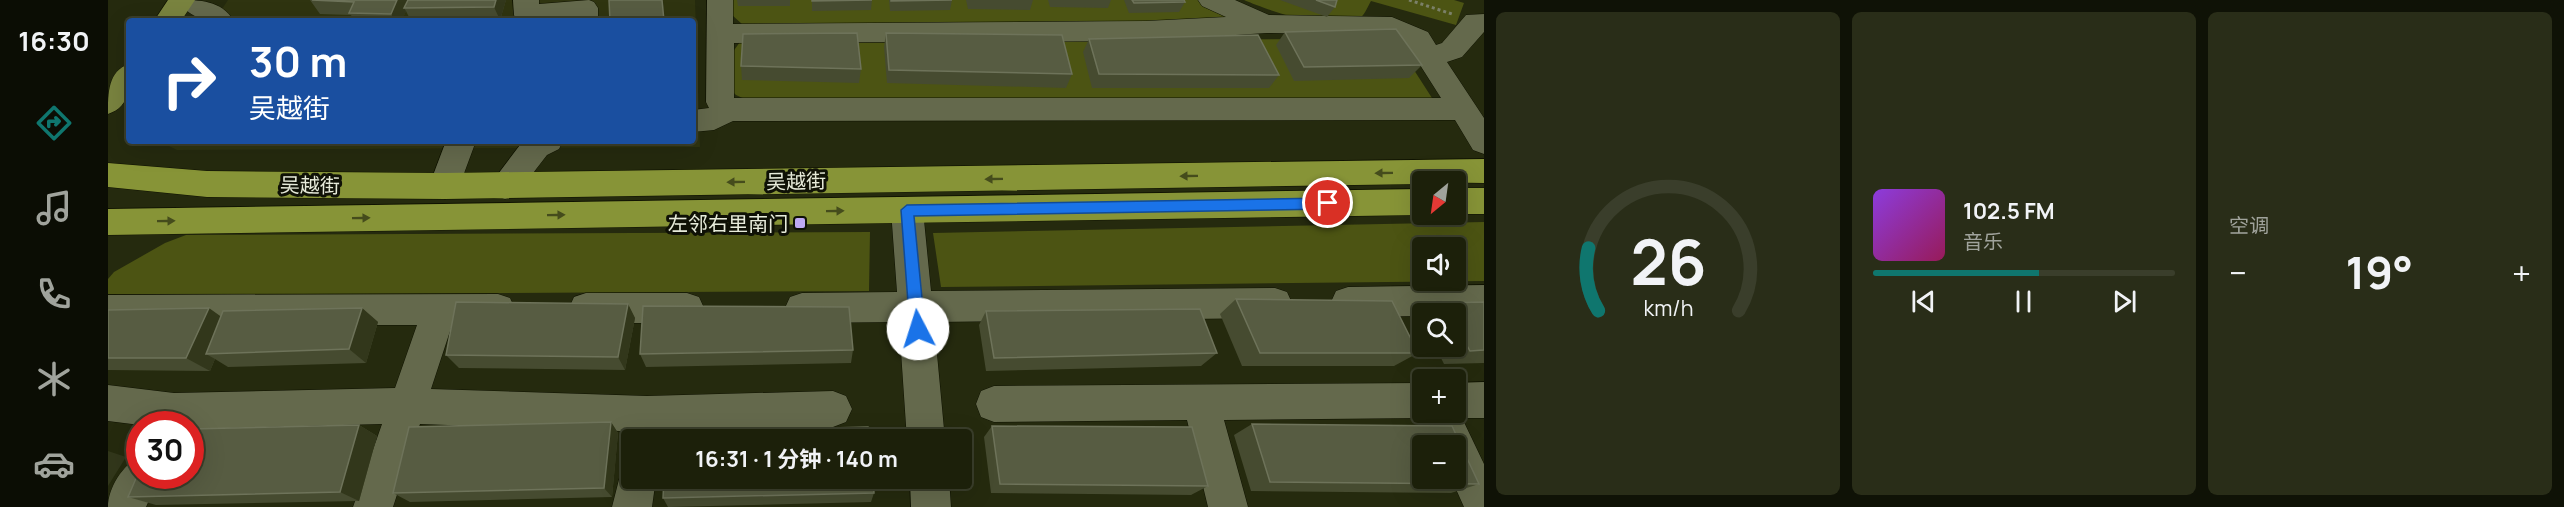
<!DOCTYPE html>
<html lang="zh">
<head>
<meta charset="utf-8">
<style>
	:root { --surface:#1c200a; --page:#292d18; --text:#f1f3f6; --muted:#a0a39c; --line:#3a3e2b; --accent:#0f766e }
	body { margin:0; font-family:Manrope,"Noto Sans SC",sans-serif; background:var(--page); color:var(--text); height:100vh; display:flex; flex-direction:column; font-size:22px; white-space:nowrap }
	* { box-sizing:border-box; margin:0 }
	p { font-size:20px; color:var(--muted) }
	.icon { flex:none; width:33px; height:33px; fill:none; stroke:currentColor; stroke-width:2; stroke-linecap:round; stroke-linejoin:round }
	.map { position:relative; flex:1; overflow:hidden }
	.panel { display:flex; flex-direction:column; gap:12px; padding:12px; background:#0f1206; width:1080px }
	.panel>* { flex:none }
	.guide { position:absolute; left:18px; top:18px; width:570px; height:126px; border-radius:6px; box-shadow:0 6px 24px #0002,0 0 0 2px var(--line); background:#1a4fa0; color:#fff; overflow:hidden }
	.needle { width:39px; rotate:209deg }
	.buttons { position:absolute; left:1304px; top:171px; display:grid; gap:12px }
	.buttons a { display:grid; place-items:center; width:54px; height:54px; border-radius:6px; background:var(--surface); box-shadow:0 6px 24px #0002,0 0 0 2px var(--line); font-size:30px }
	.speed { position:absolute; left:18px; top:411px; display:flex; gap:12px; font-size:30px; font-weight:700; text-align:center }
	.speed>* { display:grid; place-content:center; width:78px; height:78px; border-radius:50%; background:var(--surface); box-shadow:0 6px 24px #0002,0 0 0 2px var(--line); line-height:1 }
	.speed .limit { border:9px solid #d22; background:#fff; color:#111 }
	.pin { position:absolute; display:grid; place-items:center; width:51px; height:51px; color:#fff; margin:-26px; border:3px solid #fff; border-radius:50%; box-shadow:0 2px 6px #0007 }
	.me { position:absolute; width:66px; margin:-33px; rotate:355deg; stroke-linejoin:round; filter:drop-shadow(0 0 4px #0008) }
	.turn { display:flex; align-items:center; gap:21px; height:126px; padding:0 24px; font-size:27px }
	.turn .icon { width:78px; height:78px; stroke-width:2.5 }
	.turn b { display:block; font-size:42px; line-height:51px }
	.big { font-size:45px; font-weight:700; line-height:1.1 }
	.panel .tile { flex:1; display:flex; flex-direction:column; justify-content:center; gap:9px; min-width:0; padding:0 21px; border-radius:9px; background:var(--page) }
	.panel .dial { align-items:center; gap:0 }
	.dial svg { height:156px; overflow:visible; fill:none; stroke:var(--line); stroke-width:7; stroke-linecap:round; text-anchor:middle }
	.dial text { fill:var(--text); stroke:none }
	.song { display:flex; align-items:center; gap:18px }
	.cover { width:72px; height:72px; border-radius:9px; background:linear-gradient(135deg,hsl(270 70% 55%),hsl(330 70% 35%)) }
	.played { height:6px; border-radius:3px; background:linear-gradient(90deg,var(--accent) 55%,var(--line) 55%) }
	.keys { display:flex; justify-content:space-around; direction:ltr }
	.heat { display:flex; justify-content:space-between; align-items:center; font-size:33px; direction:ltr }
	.panel .tiles { flex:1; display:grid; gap:12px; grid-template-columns:repeat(3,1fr) }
	.trip { position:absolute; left:513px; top:429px; width:351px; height:60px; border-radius:6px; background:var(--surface); box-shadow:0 6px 24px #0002,0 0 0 2px var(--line); font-weight:700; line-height:60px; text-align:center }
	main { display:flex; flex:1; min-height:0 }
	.menu { display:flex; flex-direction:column; width:108px; justify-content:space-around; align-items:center; background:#0b0d04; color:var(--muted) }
	.menu .icon { width:42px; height:42px }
	.menu .selected { color:var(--accent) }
	.menu b { font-size:27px; color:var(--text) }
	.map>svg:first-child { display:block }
</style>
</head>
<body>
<main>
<nav class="menu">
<b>16:30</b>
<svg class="icon selected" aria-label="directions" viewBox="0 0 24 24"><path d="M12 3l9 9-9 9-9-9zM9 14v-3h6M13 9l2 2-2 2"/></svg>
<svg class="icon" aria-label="music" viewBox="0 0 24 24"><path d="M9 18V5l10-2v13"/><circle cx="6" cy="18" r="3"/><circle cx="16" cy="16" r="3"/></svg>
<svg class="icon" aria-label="phone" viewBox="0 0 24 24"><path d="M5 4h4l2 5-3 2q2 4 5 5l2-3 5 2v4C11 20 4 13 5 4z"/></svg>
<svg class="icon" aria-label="climate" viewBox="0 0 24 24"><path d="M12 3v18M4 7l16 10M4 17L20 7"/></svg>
<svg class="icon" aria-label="car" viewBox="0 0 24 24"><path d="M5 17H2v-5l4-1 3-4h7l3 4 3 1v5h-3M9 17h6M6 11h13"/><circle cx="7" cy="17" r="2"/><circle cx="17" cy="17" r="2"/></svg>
</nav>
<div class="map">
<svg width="1376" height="507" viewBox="0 0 1376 507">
	<rect width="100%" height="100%" fill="#252a0e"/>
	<!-- built -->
	<path fill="#2f3410" d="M120,0H587L592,147L69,150L51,141H585V21H106Z"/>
	<!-- green -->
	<path fill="#4c5413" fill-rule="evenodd" d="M624,0H1091L1125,17L1118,26L634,24L624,15Z
		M1136,0H1346L1356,3L1348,25L1263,1C1260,6 1257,14 1253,17C1228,35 1162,11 1136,0Z
		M1209,39L1288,42L1324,98L641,101L628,95L621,88L624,53L632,42Z
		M1376,222V281L833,287L825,233ZM1314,248H1347V280H1314Z
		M762,232L761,291L0,295V279L6,272L57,243L78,235Z"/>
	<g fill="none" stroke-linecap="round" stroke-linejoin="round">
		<!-- minor casing -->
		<g stroke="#0f1200" stroke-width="1">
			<path id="minor" d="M70,0C92,0 113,0 126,21C104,21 83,22 70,0Z
				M405,0H431V4L481,0L486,2L490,8V21H464V19L409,21L406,15Z
				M599,0H625V24L1038,21L1118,17L1094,6L1090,0H1127L1161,15L1284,17L1320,32L1328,45L1334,43L1358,15L1376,14V32L1354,57L1339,62L1376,118V154L1365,150L1347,120L625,121L606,130L585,132V110L601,108L598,102ZM1158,33L1280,35L1300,46L1333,98H626V43L1038,41Z
				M338,141H368L348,195L337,199L326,195L321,186Z
				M415,141H455L451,149L439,155L408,195L397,199L386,195L381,186Z
				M799,197L810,201L815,210L823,291L1167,288L1179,292L1184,303L1179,314L1167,318L826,322L837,440H799L791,322L694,323L682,319L677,308L682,297L694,293L789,292L783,210L788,201Z
				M1376,285V315L1314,314V316L1240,317L1228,313L1223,302L1228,291L1240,287Z
				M478,293H579L591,297L596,308L591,319L579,323H478L466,319L461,308L466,297Z
				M390,294L402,298L407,309L402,320L390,324L344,325L323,389L539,396L725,391L738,396L744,409L738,422L725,427L539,432L312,424L285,507H245L274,424L82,429V424L32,425L0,421V385L66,393L287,388L309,325H0V295Z
				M1376,382V418H1354L1376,464V507H1356L1343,478H1347V446H1328L1316,418L1116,420L1140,507H1100L1079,420L886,422L873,417L868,404L873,391L886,386L1314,383V412H1347V383Z
				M32,457V476H52L38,507H0C0,488 15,464 32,457Z
				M524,461V478H548L544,507H504L515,464Z
				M802,478H841L843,507H803Z"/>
		</g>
		<!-- major casing -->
		<g stroke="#0f1200" stroke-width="1">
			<path id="major" d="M60,0H87L73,21H46Z
				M21,64C21,85 24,106 0,114C0,93 0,71 21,64Z"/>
		</g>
		<!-- highway casing -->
		<g stroke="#0f1200" stroke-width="1">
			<path id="highway" d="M1376,159V183L1314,182V184L337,199L99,197L0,187V163L99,171L337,173Z
				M1347,188H1376V214H1347Z
				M1314,189V215L0,235V209Z"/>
		</g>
		<!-- path -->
		<path stroke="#7b8068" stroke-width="3" stroke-dasharray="3 3" stroke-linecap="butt" d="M1301,0L1344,14"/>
		<!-- minor -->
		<use href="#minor" fill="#64694c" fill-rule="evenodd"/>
		<!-- major -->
		<use href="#major" fill="#79833f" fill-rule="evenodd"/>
		<!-- highway -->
		<use href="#highway" fill="#879437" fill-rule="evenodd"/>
	</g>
	<!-- wall -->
	<path fill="#464b30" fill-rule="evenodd" d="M202,0H398L393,17L404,21H246L243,15L212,14ZM298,11L301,17H295Z
		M629,0H682V6H630Z
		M704,0H764L763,10L704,11Z
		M781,0H844L842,10L782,11Z
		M858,0H925L922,10L860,9Z
		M940,0H1003L1000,8L942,7Z
		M1016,0H1076L1077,2L1071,12L1021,13Z
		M1172,0H1229L1227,7L1219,17Z
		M1177,32L1314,65L1301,78L1186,81L1168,45Z
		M778,33L964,74L958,88L779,83L776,47Z
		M981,39L1171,75L1161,88H984L975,52Z
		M633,66L753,69L751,83L634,80Z
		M1128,299L1310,353L1286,366H1134L1112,314Z
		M1376,302V363L1336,364L1327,346H1347V314H1319L1335,303Z
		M520,304L527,318L517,370L351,368L338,355Z
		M254,308L270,322L258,363L120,367L107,359L102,371L0,370V310L113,317Z
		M878,311L1109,353L1093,366L878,371L871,325Z
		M745,350L743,363L538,367L532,354Z
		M503,422L510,433L504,497L302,502L285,493Z
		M1144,424L1371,484L1343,493L1143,491L1126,435Z
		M251,425L269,436L251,501L48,505L20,497Z
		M884,426L1100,486L1083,495L883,493L876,437Z
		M766,493L763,502L560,507L555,498Z"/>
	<!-- shaded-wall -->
	<path fill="#32371b" d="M289,0H302L296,8L298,11L294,21H287L283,14Z
		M388,0H398L392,20L386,7Z
		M554,0H555L557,21H556Z
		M520,304L527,318L517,370L510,357Z
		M101,308L122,323L98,354L107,359L102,371L78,358Z
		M254,308L270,322L258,363L241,349Z
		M503,422L510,433L504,497L496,488Z
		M251,425L269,436L251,501L232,492Z
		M0,451L18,457L0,486Z"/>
	<!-- building -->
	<path fill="#575c42" stroke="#6e735a" stroke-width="1.5" fill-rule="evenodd" d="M204,0H289L283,14L241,13L246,2Z
		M300,0H388L386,7L296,8Z
		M501,0H554L556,21H502Z
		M704,0H764L704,1Z
		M783,0H844L783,1Z
		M1024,0H1076L1077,2L1026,3Z
		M1208,0H1229L1227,7Z
		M264,17H403L402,21H262Z
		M1288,29L1314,65L1196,67L1177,32Z
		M749,33L753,69L633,66L635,34Z
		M778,33L954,35L964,74L781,70Z
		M1150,35L1171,75L991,74L981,39Z
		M1128,299L1284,301L1310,353H1152Z
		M348,302L520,304L510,357L338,355Z
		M1376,302V350L1362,351L1347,324V314H1341L1335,303Z
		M535,306L741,307L745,350L532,354Z
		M101,308L78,358H0V310Z
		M254,308L241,349L98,354L115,311Z
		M1092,309L1109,353L886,358L878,311Z
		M503,422L496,488L285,493L301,427Z
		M1144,424L1344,426L1371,484L1162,482ZM1314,446H1347V478H1314Z
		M251,425L232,492L20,497L32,469V476H82V429Z
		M884,426L1084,427L1100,486L892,484Z
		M760,427L761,440H558L559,432Z
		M556,478H765L766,493L555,498Z"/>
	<!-- one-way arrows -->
	<defs><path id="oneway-solid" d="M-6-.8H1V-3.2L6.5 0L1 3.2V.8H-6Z" transform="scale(1.5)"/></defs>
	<g fill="#454c1c">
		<use href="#oneway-solid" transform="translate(1276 173) rotate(179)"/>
		<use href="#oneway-solid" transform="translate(1081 176) rotate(179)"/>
		<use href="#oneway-solid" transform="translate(886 179) rotate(179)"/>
		<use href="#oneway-solid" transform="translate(628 182) rotate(179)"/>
		<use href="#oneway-solid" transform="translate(727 211) rotate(-1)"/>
		<use href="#oneway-solid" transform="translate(448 215) rotate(-1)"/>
		<use href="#oneway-solid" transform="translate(253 218) rotate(-1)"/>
		<use href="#oneway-solid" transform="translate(58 221) rotate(-1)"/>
	</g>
	<!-- route -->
	<path fill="#1a73e8" stroke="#114b97" stroke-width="1.5" d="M1220,198L1226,203L1220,209L806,216L817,329L810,336L802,329L793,210L799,205Z"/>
	<!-- markers -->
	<rect fill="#bea9f4" stroke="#0f1106" stroke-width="2" x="686" y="217" width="12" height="12" rx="3"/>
	<g text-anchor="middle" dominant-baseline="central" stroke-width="6" stroke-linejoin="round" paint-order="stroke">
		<!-- street labels -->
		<g font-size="20" fill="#e7ebda" stroke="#0f1106">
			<text transform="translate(688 181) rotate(-1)">吴越街</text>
			<text transform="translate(202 185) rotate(1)">吴越街</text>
		</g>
		<!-- poi labels -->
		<g font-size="20" fill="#e7ebda" stroke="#0f1106" text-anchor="end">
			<text x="680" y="223">左邻右里南门</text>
		</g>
	</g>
</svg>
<div class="buttons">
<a><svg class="needle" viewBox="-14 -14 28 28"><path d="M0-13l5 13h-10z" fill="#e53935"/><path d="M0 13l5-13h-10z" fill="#a0a39c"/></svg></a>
<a><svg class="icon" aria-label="sound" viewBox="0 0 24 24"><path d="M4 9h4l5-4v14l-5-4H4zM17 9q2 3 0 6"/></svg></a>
<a><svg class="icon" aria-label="search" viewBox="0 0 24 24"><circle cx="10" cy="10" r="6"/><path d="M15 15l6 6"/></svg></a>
<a>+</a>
<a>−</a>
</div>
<div class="speed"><div class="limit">30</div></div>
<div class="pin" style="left:1220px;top:203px;background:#d93025"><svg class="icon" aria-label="arrive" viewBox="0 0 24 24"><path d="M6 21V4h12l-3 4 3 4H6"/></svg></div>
<svg class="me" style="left:810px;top:329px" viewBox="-20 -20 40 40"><circle r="19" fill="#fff"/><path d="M0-13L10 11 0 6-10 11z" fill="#1a73e8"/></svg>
<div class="trip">16:31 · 1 分钟 · 140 m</div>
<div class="guide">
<div class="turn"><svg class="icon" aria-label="right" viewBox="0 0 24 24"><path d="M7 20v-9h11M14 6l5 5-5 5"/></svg><div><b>30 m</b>吴越街</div></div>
</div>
</div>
<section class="panel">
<div class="tiles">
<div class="tile dial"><svg viewBox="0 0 100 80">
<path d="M14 69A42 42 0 1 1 86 69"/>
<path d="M14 69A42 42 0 0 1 9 37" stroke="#0f766e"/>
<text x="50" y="56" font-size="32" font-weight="700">26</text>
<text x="50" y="72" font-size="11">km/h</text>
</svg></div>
<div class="tile">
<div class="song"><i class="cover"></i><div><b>102.5 FM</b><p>音乐</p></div></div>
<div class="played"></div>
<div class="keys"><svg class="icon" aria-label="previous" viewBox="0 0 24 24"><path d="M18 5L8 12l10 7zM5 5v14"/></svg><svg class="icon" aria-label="pause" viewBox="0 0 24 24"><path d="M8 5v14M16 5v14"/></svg><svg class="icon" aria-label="next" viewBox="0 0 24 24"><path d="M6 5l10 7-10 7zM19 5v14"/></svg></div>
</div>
<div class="tile"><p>空调</p>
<div class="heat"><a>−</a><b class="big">19°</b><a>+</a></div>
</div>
</div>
</section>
</main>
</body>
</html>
